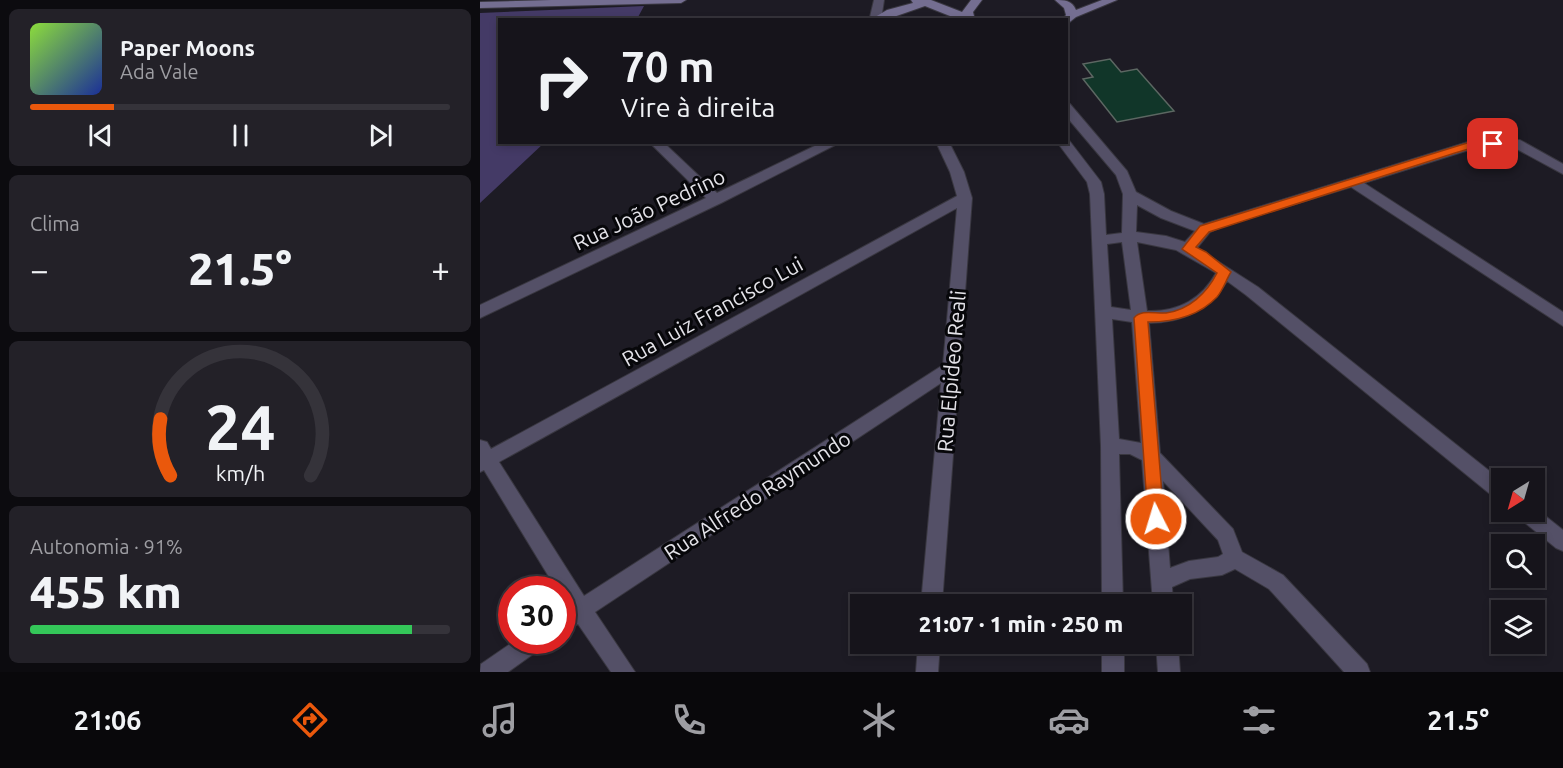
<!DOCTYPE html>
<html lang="pt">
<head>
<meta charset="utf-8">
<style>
	:root { --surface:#16141b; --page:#232128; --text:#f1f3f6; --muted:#9e9ea3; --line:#35333a; --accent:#ea580c }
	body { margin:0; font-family:Ubuntu,sans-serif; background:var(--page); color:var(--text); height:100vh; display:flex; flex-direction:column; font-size:22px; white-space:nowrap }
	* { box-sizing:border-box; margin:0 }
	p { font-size:20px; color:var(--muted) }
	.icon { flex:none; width:33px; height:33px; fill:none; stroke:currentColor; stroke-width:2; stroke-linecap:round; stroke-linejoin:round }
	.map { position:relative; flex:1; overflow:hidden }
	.panel { display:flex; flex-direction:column; gap:9px; padding:9px; background:#0c0b0f; width:480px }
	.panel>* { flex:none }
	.banner { position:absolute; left:18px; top:18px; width:570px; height:126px; border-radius:0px; box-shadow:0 3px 9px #0003,0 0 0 2px var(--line); background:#16141b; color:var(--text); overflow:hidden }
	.needle { width:39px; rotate:217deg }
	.tools { position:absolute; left:1011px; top:468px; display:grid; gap:12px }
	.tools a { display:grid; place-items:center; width:54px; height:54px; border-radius:0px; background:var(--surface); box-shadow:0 3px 9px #0003,0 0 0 2px var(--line); font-size:30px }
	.speed { position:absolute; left:18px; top:576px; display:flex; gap:12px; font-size:30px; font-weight:700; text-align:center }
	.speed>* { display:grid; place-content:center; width:78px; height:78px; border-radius:50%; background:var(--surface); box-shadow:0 3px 9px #0003,0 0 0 2px var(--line); line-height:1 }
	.speed .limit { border:9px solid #d22; background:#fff; color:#111 }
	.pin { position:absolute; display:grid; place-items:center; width:51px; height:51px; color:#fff; margin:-26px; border-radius:12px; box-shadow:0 3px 9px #0006 }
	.me { position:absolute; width:66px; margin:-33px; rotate:355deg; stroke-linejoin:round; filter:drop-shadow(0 0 4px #0008) }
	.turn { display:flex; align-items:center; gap:21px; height:126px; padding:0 24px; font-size:27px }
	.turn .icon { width:78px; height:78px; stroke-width:2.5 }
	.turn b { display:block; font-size:42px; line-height:51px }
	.big { font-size:45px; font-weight:800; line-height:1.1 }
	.panel .card { flex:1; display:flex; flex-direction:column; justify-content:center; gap:9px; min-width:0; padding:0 21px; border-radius:9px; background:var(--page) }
	.panel .dial { align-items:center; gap:0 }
	.dial svg { height:156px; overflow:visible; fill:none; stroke:var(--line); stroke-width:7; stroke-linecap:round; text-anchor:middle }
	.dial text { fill:var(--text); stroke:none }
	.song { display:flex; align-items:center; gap:18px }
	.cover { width:72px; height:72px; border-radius:9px; background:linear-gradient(135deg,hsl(90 70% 55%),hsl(230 70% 35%)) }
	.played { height:6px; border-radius:3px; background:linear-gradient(90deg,var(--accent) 20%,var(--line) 20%) }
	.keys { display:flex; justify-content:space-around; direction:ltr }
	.heat { display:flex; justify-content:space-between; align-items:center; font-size:33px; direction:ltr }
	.charge { height:9px; border-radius:4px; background:linear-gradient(90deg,#34c759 91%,var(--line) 0) }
	.trip { position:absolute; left:370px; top:594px; width:342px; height:60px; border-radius:0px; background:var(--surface); box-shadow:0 3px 9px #0003,0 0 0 2px var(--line); font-weight:800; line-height:60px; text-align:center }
	.dock { display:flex; height:96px; justify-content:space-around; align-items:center; background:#09080b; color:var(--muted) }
	.dock .icon { width:42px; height:42px }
	.dock .on { color:var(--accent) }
	.dock b { font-size:27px; color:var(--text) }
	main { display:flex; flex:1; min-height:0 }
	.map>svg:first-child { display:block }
</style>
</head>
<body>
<main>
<section class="panel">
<div class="card">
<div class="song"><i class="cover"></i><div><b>Paper Moons</b><p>Ada Vale</p></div></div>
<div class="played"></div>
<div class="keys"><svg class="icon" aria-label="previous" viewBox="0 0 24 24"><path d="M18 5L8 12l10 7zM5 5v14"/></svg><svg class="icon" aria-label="pause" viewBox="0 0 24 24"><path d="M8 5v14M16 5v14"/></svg><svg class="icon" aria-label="next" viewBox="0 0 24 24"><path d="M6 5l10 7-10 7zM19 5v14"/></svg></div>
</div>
<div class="card"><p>Clima</p>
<div class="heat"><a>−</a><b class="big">21.5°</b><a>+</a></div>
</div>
<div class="card dial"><svg viewBox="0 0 100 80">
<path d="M14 69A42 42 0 1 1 86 69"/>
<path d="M14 69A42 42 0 0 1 9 40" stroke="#ea580c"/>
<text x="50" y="56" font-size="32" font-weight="700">24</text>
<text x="50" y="72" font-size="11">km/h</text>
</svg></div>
<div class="card"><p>Autonomia · 91%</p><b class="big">455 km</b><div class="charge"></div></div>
</section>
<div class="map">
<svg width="1083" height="672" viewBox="0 0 1083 672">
	<rect width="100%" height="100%" fill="#1d1b24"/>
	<!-- green -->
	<path fill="#443a66" d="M164,6L157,19L20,20V142L64,143L0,203V13Z"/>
	<!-- building -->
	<path fill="#113629" stroke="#5c6762" stroke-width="1.5" d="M630,59L641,72L657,69L694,111L637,122L603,79L613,77L603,64Z"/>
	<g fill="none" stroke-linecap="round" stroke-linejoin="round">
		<!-- minor casing -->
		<g stroke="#393740" stroke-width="2">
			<path id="minor" d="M394,0H404L401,20H314L319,17H390Z
				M586,103L590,104L647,171L656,192L691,211L724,224L991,141L1040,140L1083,164V174L1033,147L992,149L884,183L1083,312V326L871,187L743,226L730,232L717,248L778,287L1022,481V500L1015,498L766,295L747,281C731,310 701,323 669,323L680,453L753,529L762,552L803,575L887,664L890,672H864L789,589L755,569L742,575L710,579L692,587L693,604H673L662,460L650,454H639L643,604H622L621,446L610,194L607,182L577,142H586L588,139L621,182L624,194L626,235L642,233L643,194L636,175L586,116ZM657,205L681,218L715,231L705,242L686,236L656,232ZM642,242L651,310L631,307L627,244ZM657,242L696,250L736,273C721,300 697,312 667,311ZM632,319L652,322L661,443L639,439ZM683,481L738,540L743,554L738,557L709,561L690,568Z
				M169,142H183L237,193L343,142H361L241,203L0,318V305L226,198Z
				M456,142H469L484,172L492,198L462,604H441L461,383L115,612L155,672H131L98,624L82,632V610L87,607L82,599V590H77L4,470L0,472V440L7,442L11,449L477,196L470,172ZM477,208L463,365L104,596L19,462Z
				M1054,507L1083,530V551L1076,548L1039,518L1036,512H1054Z
				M36,640H66L63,647L28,672H0L1,664Z
				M438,644H460L458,672H436Z
				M622,644H644V672H622Z
				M676,644H698L700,672H678Z"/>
		</g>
		<!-- secondary casing -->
		<g stroke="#393740" stroke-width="2">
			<path id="secondary" d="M71,0H206L201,3L0,8V2Z
				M431,0H451L482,12L491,0H502L493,12L495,20H480L445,6L405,20H390L407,10L433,3Z
				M575,0C584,0 592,0 596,10L622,0H637L596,17L586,25V20H582L586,15L584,8Z"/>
		</g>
		<!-- minor -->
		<use href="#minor" fill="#545067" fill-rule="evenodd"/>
		<!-- secondary -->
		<use href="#secondary" fill="#746e91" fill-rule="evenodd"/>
	</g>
	<!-- route -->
	<path fill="#ea580c" stroke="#983908" stroke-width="1.5" d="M1013,141L1017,142V146L992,148L975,153L729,232L716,247L726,252L751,272C746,280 743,290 737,297C719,316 692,322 668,322L684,519L682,524L676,526L671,524L668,519L654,318C661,309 675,314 686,313C709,310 727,293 737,273L702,249L720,226L987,143Z"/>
	<g text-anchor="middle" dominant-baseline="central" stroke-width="6" stroke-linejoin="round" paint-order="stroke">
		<!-- street labels -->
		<g font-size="21" fill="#e4e3e9" stroke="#07070a">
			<text transform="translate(169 209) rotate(-25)">Rua João Pedrino</text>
			<text transform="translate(232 311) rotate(-29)">Rua Luiz Francisco Lui</text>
			<text transform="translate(471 371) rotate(-85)">Rua Elpideo Reali</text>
			<text transform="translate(277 495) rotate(-33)">Rua Alfredo Raymundo</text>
		</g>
	</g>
</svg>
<div class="tools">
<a><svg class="needle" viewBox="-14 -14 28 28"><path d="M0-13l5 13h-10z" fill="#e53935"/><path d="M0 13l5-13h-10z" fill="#9e9ea3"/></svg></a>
<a><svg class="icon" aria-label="search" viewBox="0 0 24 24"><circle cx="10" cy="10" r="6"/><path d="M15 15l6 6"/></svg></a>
<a><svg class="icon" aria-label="layers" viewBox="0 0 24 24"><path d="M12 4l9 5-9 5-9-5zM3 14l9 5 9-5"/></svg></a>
</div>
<div class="speed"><div class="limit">30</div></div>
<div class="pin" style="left:1013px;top:144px;background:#d93025"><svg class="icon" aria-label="arrive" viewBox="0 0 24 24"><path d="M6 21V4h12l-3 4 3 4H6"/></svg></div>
<svg class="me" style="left:676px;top:519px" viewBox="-20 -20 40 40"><circle r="17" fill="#ea580c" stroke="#fff" stroke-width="3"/><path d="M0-11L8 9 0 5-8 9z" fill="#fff"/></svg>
<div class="trip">21:07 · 1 min · 250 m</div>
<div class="banner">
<div class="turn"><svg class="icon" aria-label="right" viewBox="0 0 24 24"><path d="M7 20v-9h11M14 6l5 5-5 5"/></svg><div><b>70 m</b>Vire à direita</div></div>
</div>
</div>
</main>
<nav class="dock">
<b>21:06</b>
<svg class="icon on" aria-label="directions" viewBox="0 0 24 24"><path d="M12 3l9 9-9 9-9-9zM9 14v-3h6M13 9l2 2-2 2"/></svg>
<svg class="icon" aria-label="music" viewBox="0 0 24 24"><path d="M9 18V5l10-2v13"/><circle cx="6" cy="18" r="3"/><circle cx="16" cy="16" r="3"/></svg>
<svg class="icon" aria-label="phone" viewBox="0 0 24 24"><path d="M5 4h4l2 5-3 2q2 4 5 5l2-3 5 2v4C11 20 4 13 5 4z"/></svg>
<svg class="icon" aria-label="climate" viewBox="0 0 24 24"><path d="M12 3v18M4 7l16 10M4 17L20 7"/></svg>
<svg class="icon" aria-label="car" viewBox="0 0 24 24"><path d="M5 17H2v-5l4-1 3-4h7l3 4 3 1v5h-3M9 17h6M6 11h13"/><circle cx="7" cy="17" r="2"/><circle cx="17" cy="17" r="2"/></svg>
<svg class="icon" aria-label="filters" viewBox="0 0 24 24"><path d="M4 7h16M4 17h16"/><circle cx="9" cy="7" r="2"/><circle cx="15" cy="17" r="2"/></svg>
<b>21.5°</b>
</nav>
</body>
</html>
